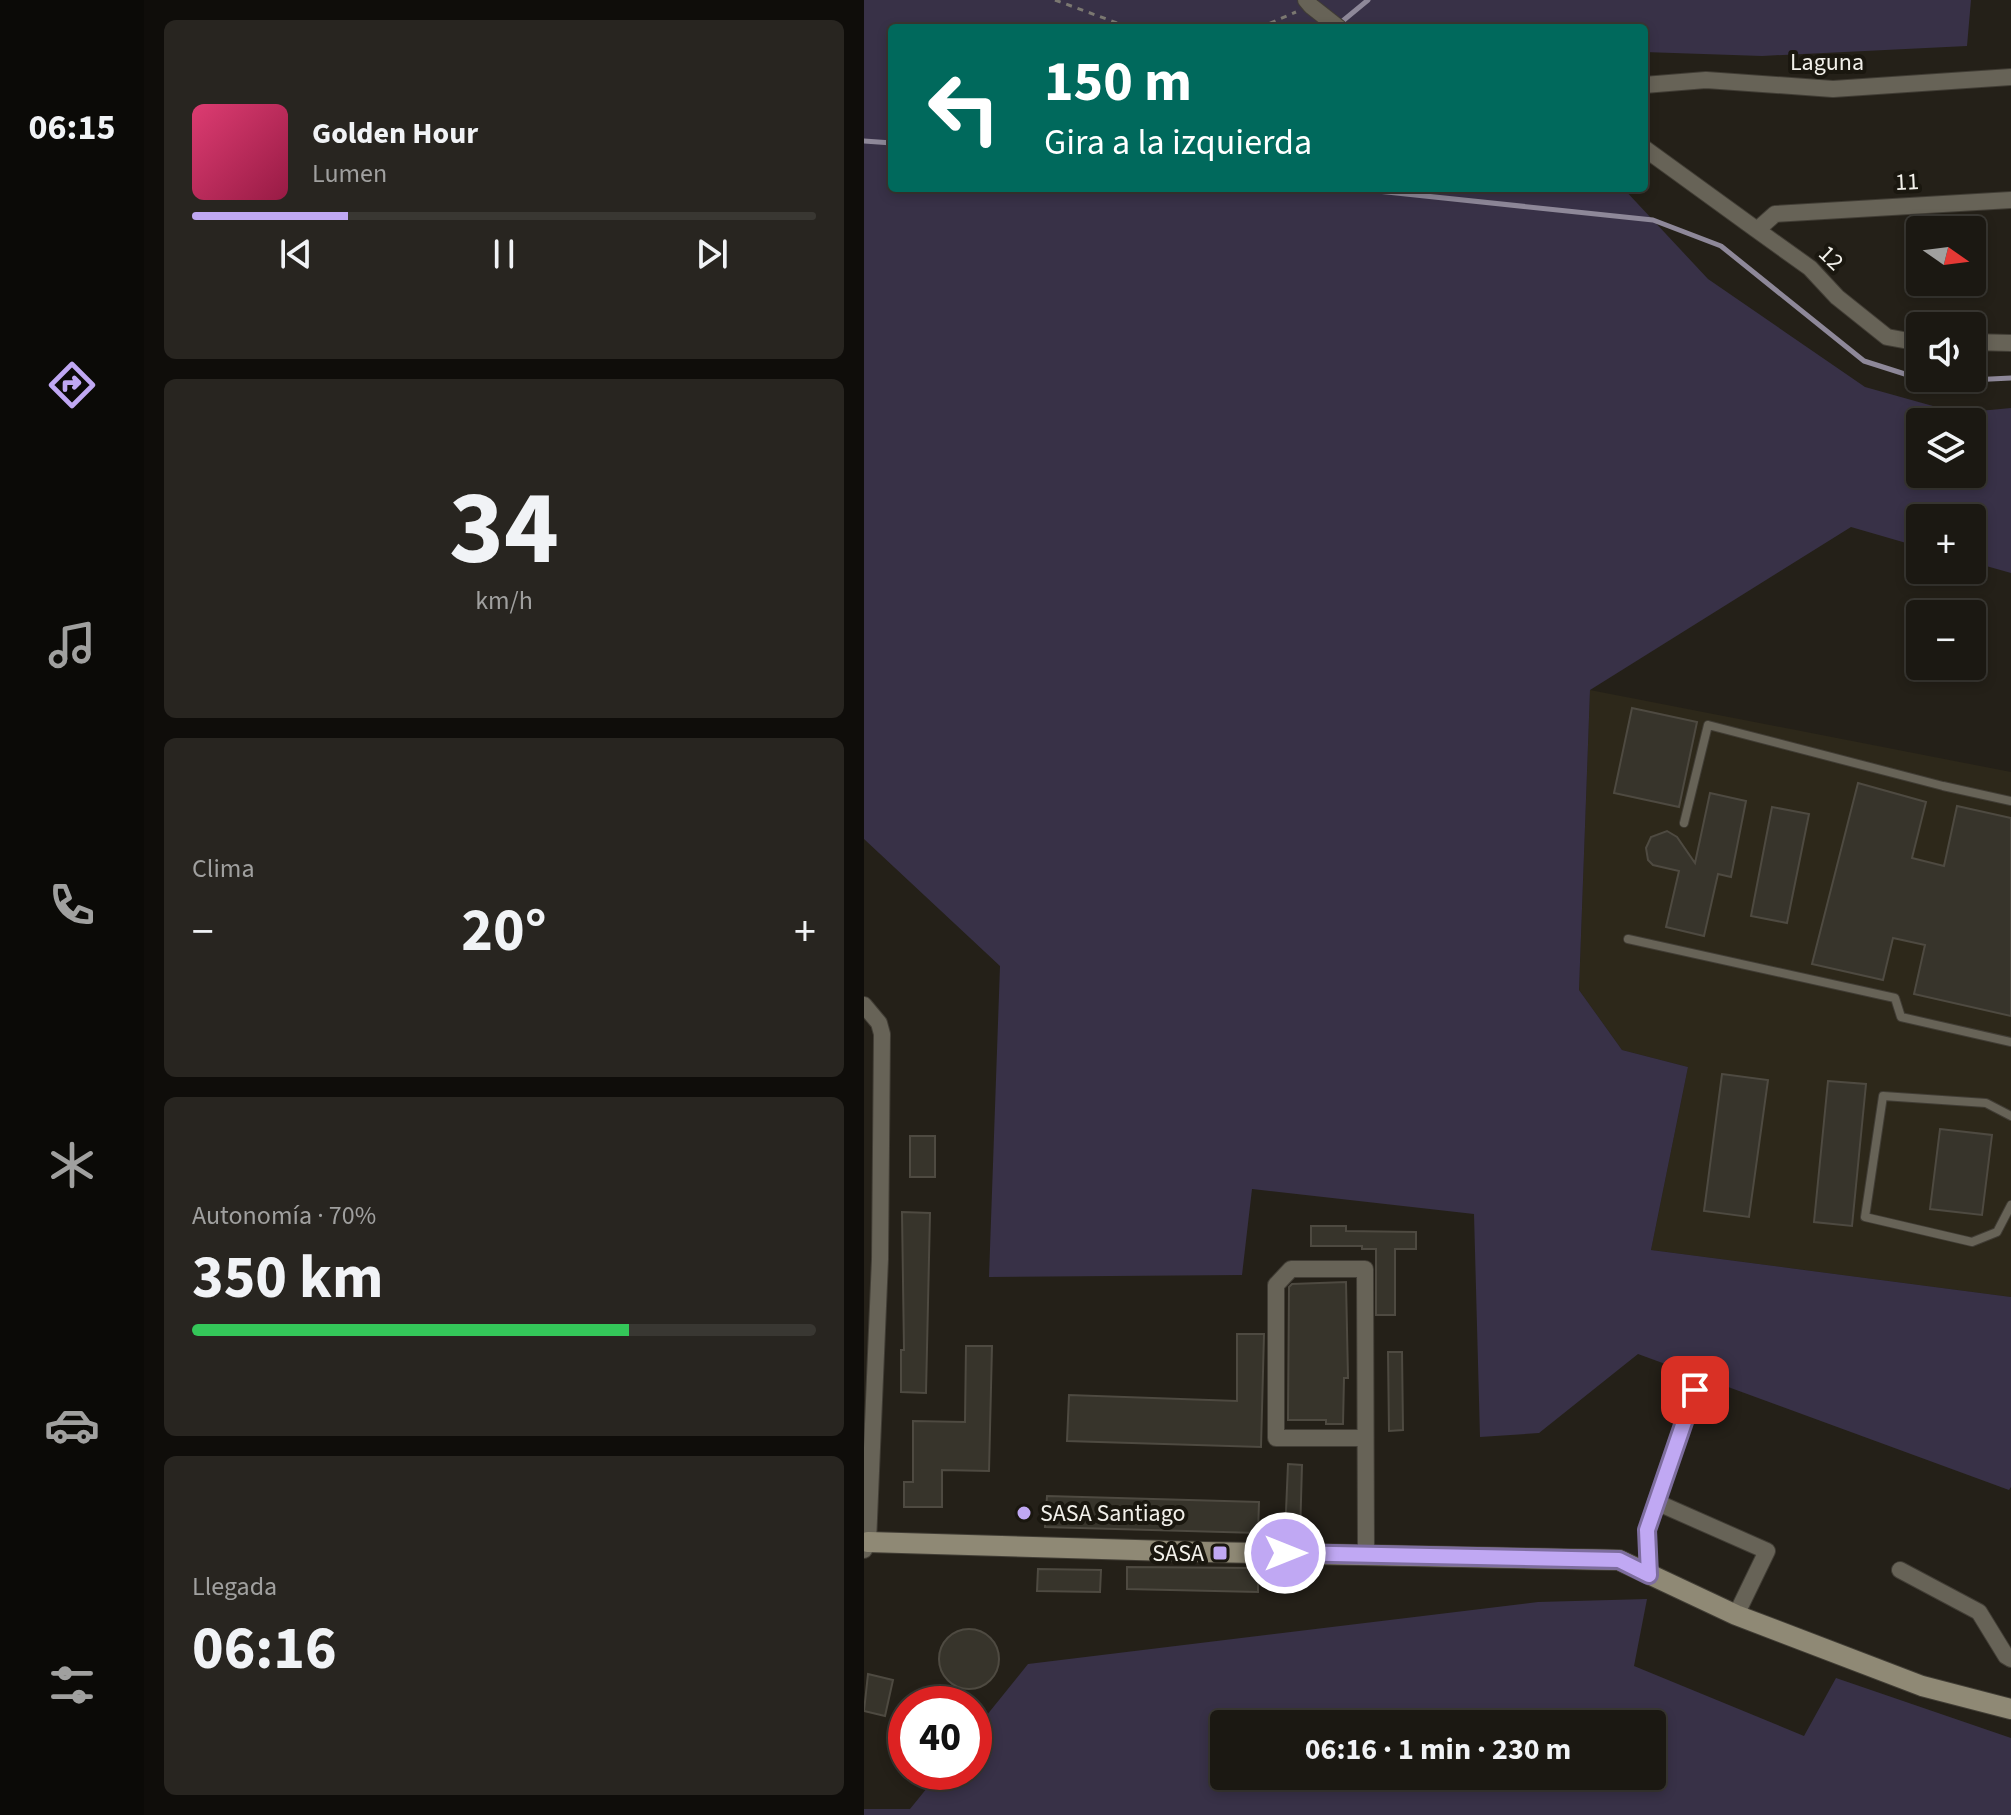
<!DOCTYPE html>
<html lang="es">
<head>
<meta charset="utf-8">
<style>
	:root { --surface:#1b1812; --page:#282520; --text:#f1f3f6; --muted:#a0a09f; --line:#393732; --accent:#c0a8f3 }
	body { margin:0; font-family:"Source Sans 3",sans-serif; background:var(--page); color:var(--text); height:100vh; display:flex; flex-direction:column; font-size:30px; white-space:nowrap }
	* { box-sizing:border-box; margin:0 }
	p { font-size:26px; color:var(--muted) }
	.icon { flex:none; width:44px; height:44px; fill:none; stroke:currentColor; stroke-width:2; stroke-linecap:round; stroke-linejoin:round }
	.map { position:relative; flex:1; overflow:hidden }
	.panel { display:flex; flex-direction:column; gap:20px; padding:20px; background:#0f0d0a; width:720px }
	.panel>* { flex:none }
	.guide { position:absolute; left:24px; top:24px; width:760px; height:168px; border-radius:8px; box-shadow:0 4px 12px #0003,0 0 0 2px var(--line); background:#00695c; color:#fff; overflow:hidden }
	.needle { width:52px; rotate:104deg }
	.fabs { position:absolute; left:1042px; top:216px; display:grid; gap:16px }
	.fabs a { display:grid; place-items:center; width:80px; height:80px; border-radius:8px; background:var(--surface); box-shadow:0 4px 12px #0003,0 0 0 2px var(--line); font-size:40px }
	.speed { position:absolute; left:24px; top:1686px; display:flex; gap:16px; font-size:40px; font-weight:700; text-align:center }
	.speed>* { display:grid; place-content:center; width:104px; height:104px; border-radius:50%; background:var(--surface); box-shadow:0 4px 12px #0003,0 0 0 2px var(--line); line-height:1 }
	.speed .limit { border:12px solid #d22; background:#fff; color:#111 }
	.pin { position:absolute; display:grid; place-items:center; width:68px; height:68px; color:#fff; margin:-34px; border-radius:16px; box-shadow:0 4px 12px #0006 }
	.me { position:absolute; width:88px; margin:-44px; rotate:90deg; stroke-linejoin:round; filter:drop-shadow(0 0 6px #0008) }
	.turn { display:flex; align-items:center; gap:28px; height:168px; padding:0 24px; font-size:36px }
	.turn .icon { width:104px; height:104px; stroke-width:2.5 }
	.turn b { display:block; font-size:56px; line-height:68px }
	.big { font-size:60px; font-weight:700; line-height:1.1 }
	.panel .tile { flex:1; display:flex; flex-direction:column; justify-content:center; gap:12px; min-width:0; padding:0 28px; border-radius:12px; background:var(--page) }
	.panel .dial { align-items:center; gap:0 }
	.dial b { font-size:104px; line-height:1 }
	.song { display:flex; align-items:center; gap:24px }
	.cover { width:96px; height:96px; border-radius:12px; background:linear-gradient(135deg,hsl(340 70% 55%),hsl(340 70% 35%)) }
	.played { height:8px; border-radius:4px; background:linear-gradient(90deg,var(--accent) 25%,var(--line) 25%) }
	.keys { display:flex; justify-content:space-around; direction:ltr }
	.heat { display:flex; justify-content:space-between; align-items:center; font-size:44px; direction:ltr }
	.charge { height:12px; border-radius:6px; background:linear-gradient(90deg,#34c759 70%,var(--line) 0) }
	.trip { position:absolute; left:346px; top:1710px; width:456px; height:80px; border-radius:8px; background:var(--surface); box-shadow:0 4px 12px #0003,0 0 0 2px var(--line); font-weight:700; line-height:80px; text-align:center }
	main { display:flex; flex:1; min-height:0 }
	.tabs { display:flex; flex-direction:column; width:144px; justify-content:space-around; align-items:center; background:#0b0a07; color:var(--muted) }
	.tabs .icon { width:56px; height:56px }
	.tabs .active { color:var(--accent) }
	.tabs b { font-size:36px; color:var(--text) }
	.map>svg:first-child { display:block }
</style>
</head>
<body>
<main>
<nav class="tabs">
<b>06:15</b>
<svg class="icon active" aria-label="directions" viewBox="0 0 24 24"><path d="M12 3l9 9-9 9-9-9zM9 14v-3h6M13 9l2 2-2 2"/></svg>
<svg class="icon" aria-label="music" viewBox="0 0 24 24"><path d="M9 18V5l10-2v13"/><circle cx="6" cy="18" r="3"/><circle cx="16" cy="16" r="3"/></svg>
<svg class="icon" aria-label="phone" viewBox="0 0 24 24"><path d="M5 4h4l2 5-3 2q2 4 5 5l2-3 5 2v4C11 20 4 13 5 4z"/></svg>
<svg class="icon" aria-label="climate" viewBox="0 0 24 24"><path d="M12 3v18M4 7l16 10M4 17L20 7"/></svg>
<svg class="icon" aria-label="car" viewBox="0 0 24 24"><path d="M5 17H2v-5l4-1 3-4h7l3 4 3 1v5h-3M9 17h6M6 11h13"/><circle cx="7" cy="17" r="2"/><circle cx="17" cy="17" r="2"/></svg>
<svg class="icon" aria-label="filters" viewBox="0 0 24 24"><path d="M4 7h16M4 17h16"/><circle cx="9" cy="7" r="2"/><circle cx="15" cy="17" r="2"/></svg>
</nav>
<section class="panel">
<div class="tile">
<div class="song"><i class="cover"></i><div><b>Golden Hour</b><p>Lumen</p></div></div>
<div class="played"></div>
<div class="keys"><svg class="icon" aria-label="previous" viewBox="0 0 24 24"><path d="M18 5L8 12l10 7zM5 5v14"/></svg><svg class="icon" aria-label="pause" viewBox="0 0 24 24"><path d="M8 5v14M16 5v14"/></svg><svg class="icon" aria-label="next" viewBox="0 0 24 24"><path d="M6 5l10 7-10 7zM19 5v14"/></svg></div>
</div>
<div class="tile dial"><b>34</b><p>km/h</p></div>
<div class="tile"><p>Clima</p>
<div class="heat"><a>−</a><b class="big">20°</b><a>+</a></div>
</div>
<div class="tile"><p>Autonomía · 70%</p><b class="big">350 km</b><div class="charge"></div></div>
<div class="tile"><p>Llegada</p><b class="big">06:16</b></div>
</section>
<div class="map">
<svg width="1147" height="1815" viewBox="0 0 1147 1815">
	<rect width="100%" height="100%" fill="#242018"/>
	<!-- built -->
	<path fill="#2d281a" d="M726,690L1147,772V1297L787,1250L824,1067L758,1050L715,990Z"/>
	<!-- green -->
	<path fill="#383147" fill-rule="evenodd" d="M0,0H1107L1103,46L898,56L780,52V28H28V188H759L844,279L1001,387L1094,413L1147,408V573L1108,562V518H1056V547L987,527L726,690L715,990L758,1050L824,1067L787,1250L1147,1297V1487L1145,1490L774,1354L675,1433L616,1437L610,1214L388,1189L378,1275L125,1277L136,966L0,839ZM1056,422H1108V474H1056Z
		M783,1599L770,1666L940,1736L972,1678L1147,1738V1815H0V1809H46L76,1772H110V1731L164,1664L674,1602ZM360,1724H788V1776H360Z"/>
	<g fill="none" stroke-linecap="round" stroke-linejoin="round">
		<!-- stream -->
		<path stroke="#8e8899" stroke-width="5" d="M475,24L504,0
			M0,141L28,143
			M485,188L789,220L857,246L1000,361L1066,382L1147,378"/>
	</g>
	<!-- building -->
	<path fill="#37342b" stroke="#4e4a41" stroke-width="2" d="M768,708L833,722L815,807L750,793Z
		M994,783L1062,802L1048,858L1080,866L1093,806L1147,818V1016L1050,994L1061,945L1029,938L1019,980L948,964Z
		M846,793L882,801L867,877L854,874L840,936L802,927L815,871L789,865L784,860L782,848L787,837L803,831L813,837L831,863Z
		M908,807L945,814L923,923L887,916Z
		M858,1074L904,1080L885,1217L840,1211Z
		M964,1081L1002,1084L988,1226L950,1222Z
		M1076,1129L1128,1135L1118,1215L1066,1209Z
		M46,1136H71V1177H46Z
		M38,1212L66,1213L62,1393L37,1392V1350H40Z
		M447,1226H482V1231L552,1232V1249H531V1315H512V1249H498V1246H447Z
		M482,1282L484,1378H480L479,1424H462V1420H424L425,1287L428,1284Z
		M373,1334H400L397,1447L203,1441L205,1395L373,1401Z
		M102,1346H128L125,1471L78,1470V1507H40V1482H49V1421L101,1422Z
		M524,1352H538L539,1430L525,1431Z
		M424,1464L438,1465L436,1535H421Z
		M183,1496L395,1502L394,1533L181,1527Z
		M263,1567L394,1568V1592L263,1589Z
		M174,1569L237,1570L236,1592L173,1591Z
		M75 1659a30 30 0 1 1 60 0a30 30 0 1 1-60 0Z
		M4,1674L29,1680L21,1716L0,1711Z"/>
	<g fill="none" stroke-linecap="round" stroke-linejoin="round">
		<!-- lane casing -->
		<g stroke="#413d35" stroke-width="10">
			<path id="lane" d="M820,823L844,725L1079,786L1147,801
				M764,939L1031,998L1037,1017L1147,1042
				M1147,1116L1122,1103L1019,1096L1001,1217L1108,1242L1133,1232L1147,1205"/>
		</g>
		<!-- street casing -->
		<g stroke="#413d35" stroke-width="18">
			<path id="street" d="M442,0L447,6L475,28
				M780,85L842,80L969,89L1147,77
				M780,148L893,230
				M1108,342L1147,343
				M1056,343L1023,337L973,297L946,268L893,230L911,214L1147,200
				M0,1005L15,1023L18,1034L16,1259L4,1542L0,1550
				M500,1438H412V1285L427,1269H501L502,1553
				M792,1502L903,1551L872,1615
				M1036,1570L1115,1612L1142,1656L1147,1659
				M785,1575L783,1530L831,1390"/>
		</g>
		<!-- secondary casing -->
		<g stroke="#413d35" stroke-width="22">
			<path id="secondary" d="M4,1542L340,1552L755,1560L872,1615L1058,1686L1147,1709"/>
		</g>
		<!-- path -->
		<path stroke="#7b7871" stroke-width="3" stroke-dasharray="6 6" stroke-linecap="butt" d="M191,0L256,24L293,28
			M395,28L432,12"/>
		<!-- lane -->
		<use href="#lane" stroke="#676357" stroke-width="8"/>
		<!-- street -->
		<use href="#street" stroke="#676357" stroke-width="16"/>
		<!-- secondary -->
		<use href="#secondary" stroke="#8f8975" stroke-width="20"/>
	</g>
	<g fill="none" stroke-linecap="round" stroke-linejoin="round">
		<!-- route casing -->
		<g stroke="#7d6d9e" stroke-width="20">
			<path id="route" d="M421,1553L755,1560L785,1575L783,1530L831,1390"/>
		</g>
		<!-- route -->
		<use href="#route" stroke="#c0a8f3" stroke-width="14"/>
	</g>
	<!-- markers -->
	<g fill="#c0a8f3" stroke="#1a170f" stroke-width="3">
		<circle cx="160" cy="1513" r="8"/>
		<rect x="348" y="1545" width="16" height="16" rx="4"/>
	</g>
	<g text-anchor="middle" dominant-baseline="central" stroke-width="8" stroke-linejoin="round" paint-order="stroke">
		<!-- street labels -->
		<g font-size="24" fill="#f2f0ea" stroke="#1a170f">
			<text x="963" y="62">Laguna</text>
			<text transform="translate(1043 182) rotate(-3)">11</text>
			<text transform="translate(967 258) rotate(44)">12</text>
		</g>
		<!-- poi labels -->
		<g font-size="24" fill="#f2f0ea" stroke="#1a170f" text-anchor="start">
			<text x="176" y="1513">SASA Santiago</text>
			<text x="340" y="1553" text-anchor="end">SASA</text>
		</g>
	</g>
</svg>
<div class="fabs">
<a><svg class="needle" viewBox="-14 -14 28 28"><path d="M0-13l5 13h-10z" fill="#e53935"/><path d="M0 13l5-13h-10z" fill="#a0a09f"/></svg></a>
<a><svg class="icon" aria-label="sound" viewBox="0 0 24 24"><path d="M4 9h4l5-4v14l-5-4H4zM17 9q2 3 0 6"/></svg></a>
<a><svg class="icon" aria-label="layers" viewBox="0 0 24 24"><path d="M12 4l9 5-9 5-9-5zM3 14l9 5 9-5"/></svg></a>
<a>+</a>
<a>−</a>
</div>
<div class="speed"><div class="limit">40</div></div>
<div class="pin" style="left:831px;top:1390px;background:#d93025"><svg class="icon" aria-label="arrive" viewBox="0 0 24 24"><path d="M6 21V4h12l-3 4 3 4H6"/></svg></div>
<svg class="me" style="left:421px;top:1553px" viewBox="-20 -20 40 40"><circle r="17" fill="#c0a8f3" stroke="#fff" stroke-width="3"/><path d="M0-11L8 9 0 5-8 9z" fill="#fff"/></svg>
<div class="trip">06:16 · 1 min · 230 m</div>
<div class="guide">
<div class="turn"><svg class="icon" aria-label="left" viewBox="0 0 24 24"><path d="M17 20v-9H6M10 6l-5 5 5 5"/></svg><div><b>150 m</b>Gira a la izquierda</div></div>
</div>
</div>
</main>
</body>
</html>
